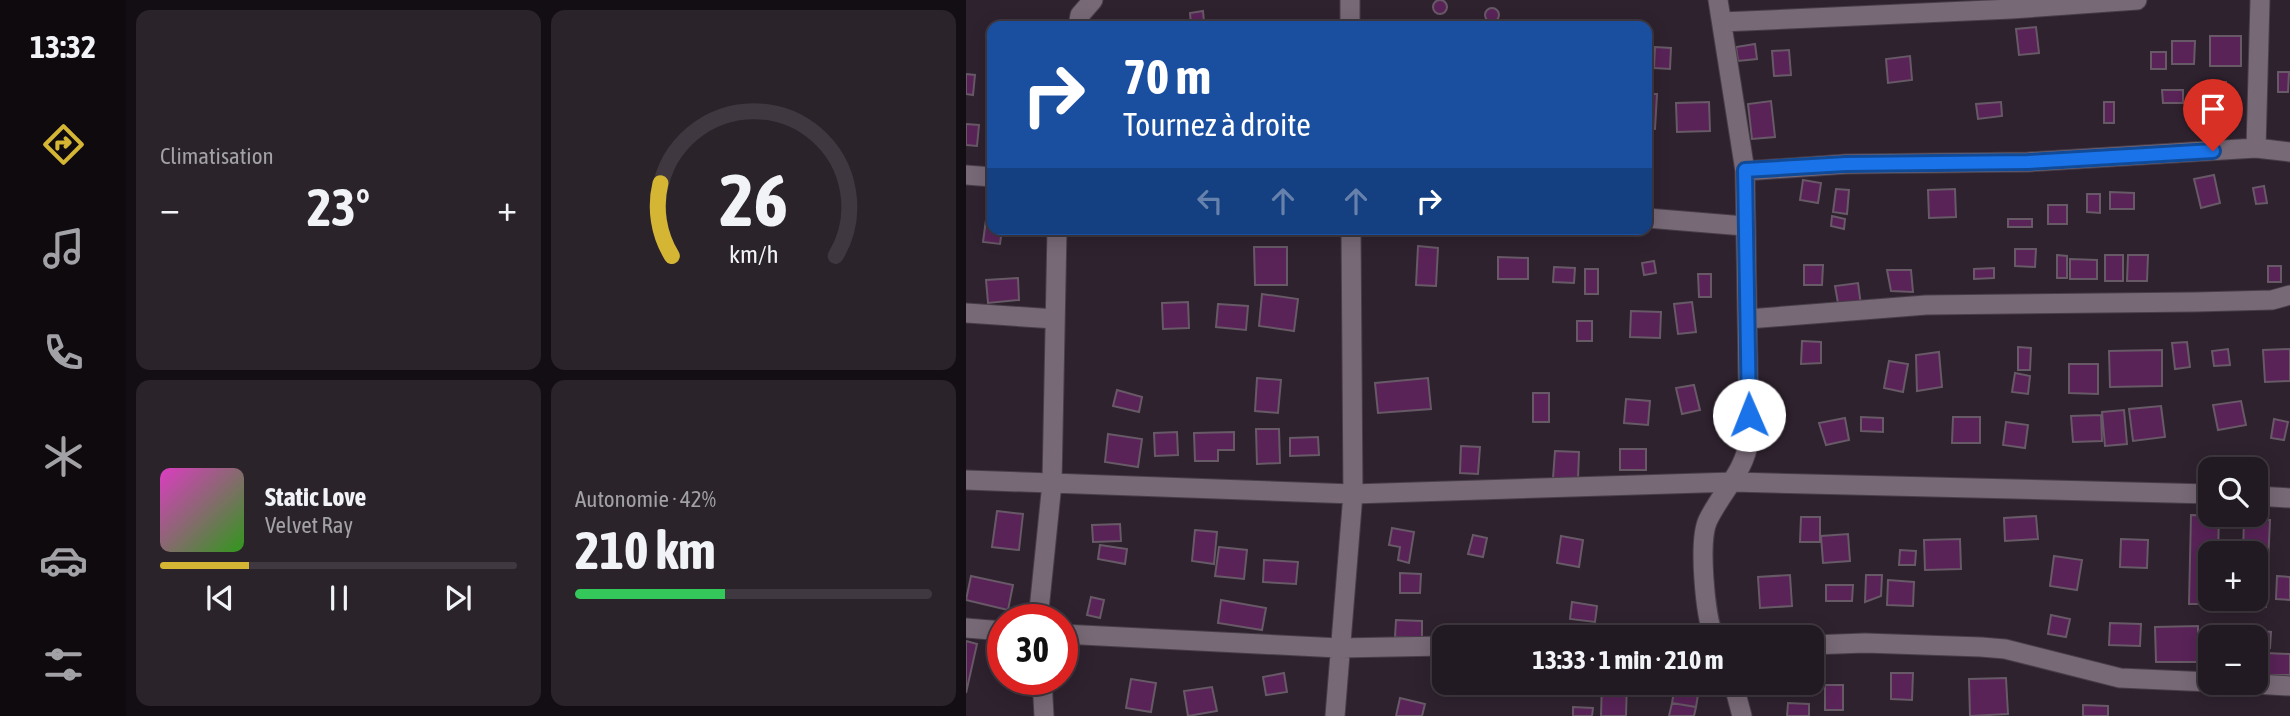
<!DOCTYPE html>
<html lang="fr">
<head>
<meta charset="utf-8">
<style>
	:root { --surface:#221a22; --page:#2a232a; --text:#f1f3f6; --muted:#a2a1a5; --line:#3f3840; --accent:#d5b534 }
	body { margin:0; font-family:"Asap Condensed",sans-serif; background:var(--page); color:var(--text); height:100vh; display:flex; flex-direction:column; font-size:26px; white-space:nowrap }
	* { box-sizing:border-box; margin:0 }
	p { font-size:23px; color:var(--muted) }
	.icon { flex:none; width:38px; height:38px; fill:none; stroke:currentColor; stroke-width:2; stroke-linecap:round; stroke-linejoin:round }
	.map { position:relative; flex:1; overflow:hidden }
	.details { display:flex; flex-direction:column; gap:10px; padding:10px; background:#130e13; width:840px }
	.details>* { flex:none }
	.guide { position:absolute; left:21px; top:21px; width:665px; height:214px; border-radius:14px; box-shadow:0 4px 18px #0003,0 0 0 2px var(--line); background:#1a4fa0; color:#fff; overflow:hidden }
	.fabs { position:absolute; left:1232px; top:457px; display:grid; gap:14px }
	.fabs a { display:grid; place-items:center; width:70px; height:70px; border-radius:14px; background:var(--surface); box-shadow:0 4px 18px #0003,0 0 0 2px var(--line); font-size:35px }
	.speed { position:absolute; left:21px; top:604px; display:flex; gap:14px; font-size:35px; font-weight:700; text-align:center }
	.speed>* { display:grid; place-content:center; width:91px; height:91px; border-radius:50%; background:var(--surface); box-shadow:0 4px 18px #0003,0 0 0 2px var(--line); line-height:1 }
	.speed .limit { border:10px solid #d22; background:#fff; color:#111 }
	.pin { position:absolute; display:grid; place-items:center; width:60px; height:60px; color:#fff; margin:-72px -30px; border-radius:50% 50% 50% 0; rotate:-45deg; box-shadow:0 0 7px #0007 }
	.pin .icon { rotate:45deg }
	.me { position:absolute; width:77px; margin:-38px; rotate:359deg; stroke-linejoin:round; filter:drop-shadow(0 0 5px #0008) }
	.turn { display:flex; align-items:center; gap:24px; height:147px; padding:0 21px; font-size:32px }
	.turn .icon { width:91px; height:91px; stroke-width:2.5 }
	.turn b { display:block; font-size:49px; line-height:60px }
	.lanes { display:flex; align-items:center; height:66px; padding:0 21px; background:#0003; justify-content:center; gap:35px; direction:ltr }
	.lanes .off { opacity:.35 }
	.big { font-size:52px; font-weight:700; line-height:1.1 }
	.details .card { flex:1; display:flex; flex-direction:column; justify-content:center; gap:10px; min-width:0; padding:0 24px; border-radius:14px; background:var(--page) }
	.details .dial { align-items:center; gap:0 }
	.dial svg { height:182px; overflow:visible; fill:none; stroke:var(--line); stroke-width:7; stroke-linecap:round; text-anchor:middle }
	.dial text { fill:var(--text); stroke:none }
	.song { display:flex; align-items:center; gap:21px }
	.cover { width:84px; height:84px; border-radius:10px; background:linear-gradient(135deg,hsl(310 70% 55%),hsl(110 70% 35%)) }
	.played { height:7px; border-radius:4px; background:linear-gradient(90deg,var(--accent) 25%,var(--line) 25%) }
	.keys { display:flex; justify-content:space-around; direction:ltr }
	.heat { display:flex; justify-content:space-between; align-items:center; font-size:38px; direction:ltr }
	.charge { height:10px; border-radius:5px; background:linear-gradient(90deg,#34c759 42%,var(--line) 0) }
	.details .tiles { flex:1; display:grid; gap:10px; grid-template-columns:repeat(2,1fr) }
	.trip { position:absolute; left:466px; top:625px; width:392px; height:70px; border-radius:14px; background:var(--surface); box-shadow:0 4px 18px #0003,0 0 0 2px var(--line); font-weight:700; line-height:70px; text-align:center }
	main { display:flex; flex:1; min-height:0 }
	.tabs { display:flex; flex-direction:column; width:126px; justify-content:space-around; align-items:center; background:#0e0a0e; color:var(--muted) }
	.tabs .icon { width:49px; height:49px }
	.tabs .active { color:var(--accent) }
	.tabs b { font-size:32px; color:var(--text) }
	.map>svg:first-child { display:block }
</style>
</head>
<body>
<main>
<nav class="tabs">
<b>13:32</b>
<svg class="icon active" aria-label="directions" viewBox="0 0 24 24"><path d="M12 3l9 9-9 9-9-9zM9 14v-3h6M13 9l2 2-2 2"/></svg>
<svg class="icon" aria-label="music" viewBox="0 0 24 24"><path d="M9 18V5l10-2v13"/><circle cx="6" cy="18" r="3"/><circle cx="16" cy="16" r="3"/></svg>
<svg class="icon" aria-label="phone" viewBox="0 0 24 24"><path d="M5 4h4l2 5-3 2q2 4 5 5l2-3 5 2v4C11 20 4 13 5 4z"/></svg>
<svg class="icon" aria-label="climate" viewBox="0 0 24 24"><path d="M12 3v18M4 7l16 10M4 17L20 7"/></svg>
<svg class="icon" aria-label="car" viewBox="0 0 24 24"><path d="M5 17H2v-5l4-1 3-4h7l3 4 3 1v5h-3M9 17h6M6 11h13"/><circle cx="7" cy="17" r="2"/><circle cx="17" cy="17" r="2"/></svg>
<svg class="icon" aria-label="filters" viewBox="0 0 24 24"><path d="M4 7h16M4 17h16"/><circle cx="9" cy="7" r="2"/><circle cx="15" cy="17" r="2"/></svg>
</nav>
<section class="details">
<div class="tiles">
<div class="card"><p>Climatisation</p>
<div class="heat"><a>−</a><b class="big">23°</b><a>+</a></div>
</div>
<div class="card dial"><svg viewBox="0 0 100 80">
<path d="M14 69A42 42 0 1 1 86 69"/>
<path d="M14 69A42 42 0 0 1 9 37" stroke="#d5b534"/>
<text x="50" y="56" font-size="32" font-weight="700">26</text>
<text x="50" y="72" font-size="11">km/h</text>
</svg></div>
<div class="card">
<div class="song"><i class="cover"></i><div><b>Static Love</b><p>Velvet Ray</p></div></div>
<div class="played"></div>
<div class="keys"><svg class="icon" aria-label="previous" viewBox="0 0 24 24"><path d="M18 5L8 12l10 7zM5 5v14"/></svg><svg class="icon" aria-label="pause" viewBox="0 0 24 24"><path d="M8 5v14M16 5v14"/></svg><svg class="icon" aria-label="next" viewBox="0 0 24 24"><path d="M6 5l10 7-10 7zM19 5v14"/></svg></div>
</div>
<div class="card"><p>Autonomie · 42%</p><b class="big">210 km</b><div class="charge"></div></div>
</div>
</section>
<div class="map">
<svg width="1324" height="716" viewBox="0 0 1324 716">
	<rect width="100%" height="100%" fill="#2e222e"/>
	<!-- building -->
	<path fill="#592358" stroke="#675966" stroke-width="2" d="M467 7a7 7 0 1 1 14 0a7 7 0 1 1-14 0Z
		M519 15a7 7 0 1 1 14 0a7 7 0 1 1-14 0Z
		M237,11L238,22L225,24L224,13Z
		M1070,27L1073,53L1053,55L1050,29Z
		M1244,36H1275V66H1244Z
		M1206,41H1229L1228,64H1206Z
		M789,44L791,59L772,61L770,47Z
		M689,47L705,48L704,69L688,68Z
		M823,50L825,75L808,76L806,51Z
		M1185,52H1200V69H1185Z
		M944,56L946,80L922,83L920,59Z
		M1312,72H1323L1322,92H1312Z
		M0,74L9,75L7,95L0,94Z
		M1238,82H1260V97H1238Z
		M1196,90H1217V103H1197Z
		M681,94H691L689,129L681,128Z
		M805,101L809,137L786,139L782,104Z
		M743,102L744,131L711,132L710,103Z
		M1035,102L1036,116L1012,119L1010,104Z
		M1138,102H1148V123H1138Z
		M0,124L13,125L11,146L0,145Z
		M1248,175L1254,203L1235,208L1228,179Z
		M837,180L855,183L852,203L834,200Z
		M1298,186L1301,203L1290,204L1287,188Z
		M870,189L883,190L881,214L867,212Z
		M989,189L990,217L963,218L962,190Z
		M1144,192L1168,193V209H1144Z
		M1121,194H1134V213L1121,212Z
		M1082,205H1101V224H1082Z
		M21,212H26V229H36L34,244L17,242Z
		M866,216L879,219L878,229L865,226Z
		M1042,219H1066V227H1042Z
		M452,246L472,248L470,286L450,285Z
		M288,247H321V285H289Z
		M1049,249H1070L1069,267L1049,266Z
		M1091,255L1101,256V278H1091Z
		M1139,255H1157V281H1139Z
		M1162,255H1182L1181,281H1161Z
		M532,257L562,258V279H532Z
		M1104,259L1131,260V279H1104Z
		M688,261L690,273L678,275L676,263Z
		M838,265H857L856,285H838Z
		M1302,266H1315V282H1302Z
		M588,267L609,268L608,283L587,282Z
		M1028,268V278L1008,279V269Z
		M619,269H632V294H619Z
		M921,270H945L947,292L925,291Z
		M732,274H745V297H733Z
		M52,278L53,300L22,303L20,280Z
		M892,283L895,305L873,309L869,286Z
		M296,294L332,299L328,331L293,326Z
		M222,302L223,328L197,329L196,303Z
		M726,302L730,332L712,334L708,304Z
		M252,304L282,306L280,330L250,327Z
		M665,311L695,312L694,338L664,337Z
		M611,321H626V341H611Z
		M836,341L855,342V363L835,364Z
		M1221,342L1224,367L1209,369L1206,343Z
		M1052,347L1065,348L1064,370H1052Z
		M1262,349L1264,365L1248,366L1246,351Z
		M1324,349V381L1299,382L1297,350Z
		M1196,350V386L1144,387L1143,351Z
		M973,352L976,387L951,391L950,355Z
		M923,361L942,364L937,392L918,388Z
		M1103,364H1132V394L1103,393Z
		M1049,373L1064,376L1062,394L1046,392Z
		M291,378L315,380L312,413L289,411Z
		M462,378L465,409L412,413L409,383Z
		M728,385L734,410L716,414L710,388Z
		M151,390L176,397L173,412L147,406Z
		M567,393H583V422H567Z
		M660,399L684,401L682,425L658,423Z
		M1275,401L1280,425L1252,430L1247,405Z
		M1195,406L1199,437L1167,441L1163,409Z
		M1158,410L1161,444L1139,446L1136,412Z
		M1135,415L1136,441L1107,442L1105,416Z
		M895,417L917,418V432L895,431Z
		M987,417H1014V443H986Z
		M879,418L883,440L860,445L853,423Z
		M1308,419L1322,422L1318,440L1305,438Z
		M1040,422L1062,425L1059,448L1037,445Z
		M290,429H313L314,463L291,464Z
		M211,432L212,455L189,456L188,433Z
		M268,432V450H252V461H229L228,433Z
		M142,434L176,439L172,467L139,462Z
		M352,437L353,455L324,456V438Z
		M495,446L514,447L512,474L494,473Z
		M654,449H680V470H654Z
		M589,451L613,452L612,479L587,478Z
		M31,511L57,514L53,550L26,547Z
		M1225,515L1253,516L1252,553H1244V598H1251V604H1223Z
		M1070,516L1072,539L1039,541L1038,518Z
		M835,517H854V542H834Z
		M1278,518L1304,520L1300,607L1275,605V598H1290V553H1277Z
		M154,524L155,541L127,542L126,525Z
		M426,528L448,532L443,563L432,560L434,547L423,545Z
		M229,530L251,532L248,564L226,561Z
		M882,534L884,561L857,563L855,536Z
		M507,535L521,538L517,557L502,554Z
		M595,536L617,540L613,567L591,563Z
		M994,539L995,569L959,570L958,540Z
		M1155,539L1182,540L1181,568L1154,567Z
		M134,545L161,549L159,564L132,559Z
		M253,547L281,550L278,579L249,576Z
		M934,550L950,551L949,565H933Z
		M1088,556L1116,560L1111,590L1084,586Z
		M298,560L332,562L330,584L297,582Z
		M434,573L455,574L454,593H434Z
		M824,575L826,606L794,608L792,577Z
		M900,575H916L915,596L899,602Z
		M5,576L47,585L42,610L0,600Z
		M1311,576L1324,577V600L1310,599Z
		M922,580L948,582L947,606L921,605Z
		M860,585H887L886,601H860Z
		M125,597L138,600L134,618L121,615Z
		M255,600L300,608L296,630L252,623Z
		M606,602L631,606L629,622L604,619Z
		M1085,615L1104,619L1100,637L1082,634Z
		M430,620L456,621V638L429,637Z
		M1144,623L1175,624L1174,646L1143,645Z
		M1232,626V662H1190L1189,627Z
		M531,630H563V637H531Z
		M1283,630L1305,632L1304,648L1290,647V637H1282Z
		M0,641L11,644L0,693Z
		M1300,653L1324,654V675H1300Z
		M318,673L321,692L300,695L297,677Z
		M925,673H947L946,700L925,699Z
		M1040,678L1042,714L1004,716L1003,679Z
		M165,679L190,683L185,712L160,708Z
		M636,682H661L660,716H635Z
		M824,682H845V693H825Z
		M859,685H877V710H859Z
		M246,687L251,711L222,716L218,691Z
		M708,691L732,695L730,707L706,703Z
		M434,698L459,704L456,716H430Z
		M706,703L730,707L728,716H703Z
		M822,703L843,704V716H821Z
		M1117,705L1142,706V716H1117Z
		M607,707L627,708L626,716H607Z"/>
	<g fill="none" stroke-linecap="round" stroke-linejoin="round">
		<!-- minor casing -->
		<g stroke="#483e48" stroke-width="21">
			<path id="minor" d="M384,0V26
				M756,22L1045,9L1171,0
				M112,26L114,15L127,0
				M1290,148L1294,0
				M779,171L880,164L1062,162L1290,148L1324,152
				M0,175L26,177
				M681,218L778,226
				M0,313L89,319
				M782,319L960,305L1230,302L1306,300L1324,295
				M0,480L387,494L767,482L1244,494
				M1290,496L1324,498
				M72,620L86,483L91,229
				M0,628L37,631
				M96,634L373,648L478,646
				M748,637C739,616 732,540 742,520C756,491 779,472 783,439L779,171L752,0
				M845,645L899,643L1015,647L1039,649L1154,678L1244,682
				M76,679L78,716
				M767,682L776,716
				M1252,682L1324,686
				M369,716L387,494L385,229"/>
		</g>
		<!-- minor -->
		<use href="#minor" stroke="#786977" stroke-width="19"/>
	</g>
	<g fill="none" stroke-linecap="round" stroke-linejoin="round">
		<!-- route casing -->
		<g stroke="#114b97" stroke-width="18">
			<path id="route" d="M783,415L779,170L880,164L1062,162L1247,151"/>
		</g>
		<!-- route -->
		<use href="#route" stroke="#1a73e8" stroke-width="12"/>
	</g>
</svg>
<div class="fabs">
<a><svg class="icon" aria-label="search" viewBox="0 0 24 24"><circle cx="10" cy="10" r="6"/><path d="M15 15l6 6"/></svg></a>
<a>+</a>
<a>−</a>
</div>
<div class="speed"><div class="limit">30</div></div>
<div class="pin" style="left:1247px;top:151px;background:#d93025"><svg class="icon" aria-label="arrive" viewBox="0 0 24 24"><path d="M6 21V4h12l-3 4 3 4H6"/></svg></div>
<svg class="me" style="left:783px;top:415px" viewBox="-20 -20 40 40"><circle r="19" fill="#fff"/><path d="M0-13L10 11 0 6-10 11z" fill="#1a73e8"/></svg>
<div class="trip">13:33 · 1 min · 210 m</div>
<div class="guide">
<div class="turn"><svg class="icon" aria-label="right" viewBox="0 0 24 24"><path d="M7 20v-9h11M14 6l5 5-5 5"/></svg><div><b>70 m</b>Tournez à droite</div></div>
<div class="lanes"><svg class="icon off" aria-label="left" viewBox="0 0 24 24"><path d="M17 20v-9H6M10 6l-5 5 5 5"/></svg><svg class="icon off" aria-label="ahead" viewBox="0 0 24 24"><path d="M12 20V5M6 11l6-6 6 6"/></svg><svg class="icon off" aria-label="ahead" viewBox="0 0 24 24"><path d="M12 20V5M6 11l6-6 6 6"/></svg><svg class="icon" aria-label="right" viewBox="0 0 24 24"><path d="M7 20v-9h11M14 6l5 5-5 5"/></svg></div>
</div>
</div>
</main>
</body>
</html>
